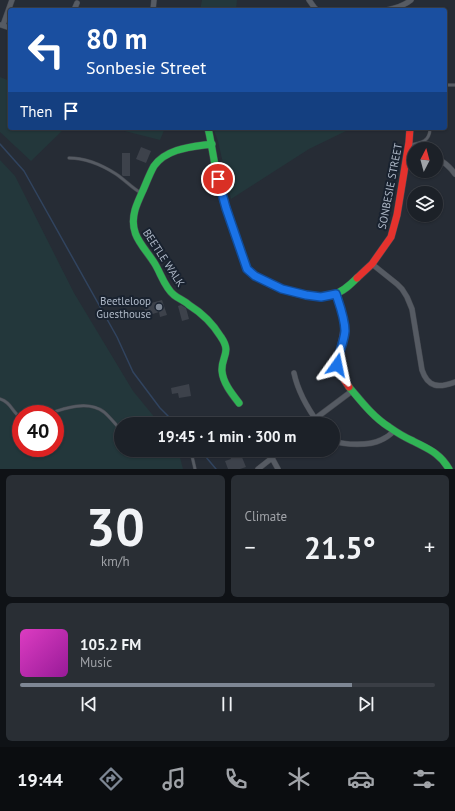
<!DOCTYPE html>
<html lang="en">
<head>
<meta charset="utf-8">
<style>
	:root { --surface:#1c2128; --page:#292e34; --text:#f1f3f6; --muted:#a0a3a8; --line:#3a3e45; --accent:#7e8794 }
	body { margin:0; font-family:"PT Sans",sans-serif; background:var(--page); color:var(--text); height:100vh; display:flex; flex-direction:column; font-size:15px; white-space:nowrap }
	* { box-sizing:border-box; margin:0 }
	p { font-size:13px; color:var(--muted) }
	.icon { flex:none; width:22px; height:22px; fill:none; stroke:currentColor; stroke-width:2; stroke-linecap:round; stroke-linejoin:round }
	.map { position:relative; height:469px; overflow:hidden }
	.sheet { display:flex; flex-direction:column; gap:6px; padding:6px; background:#0f1216; flex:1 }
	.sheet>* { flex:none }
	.guide { position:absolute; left:8px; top:8px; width:439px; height:122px; border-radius:4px; box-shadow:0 1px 3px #0004,0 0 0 1px var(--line); background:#1a4fa0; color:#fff; overflow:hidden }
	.needle { width:26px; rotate:6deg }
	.controls { position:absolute; left:407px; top:142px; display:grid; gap:8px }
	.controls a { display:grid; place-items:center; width:36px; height:36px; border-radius:50%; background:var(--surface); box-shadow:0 1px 3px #0004,0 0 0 1px var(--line); font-size:20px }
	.speed { position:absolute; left:12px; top:405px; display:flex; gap:8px; font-size:20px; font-weight:700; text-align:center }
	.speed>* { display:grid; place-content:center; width:52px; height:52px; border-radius:50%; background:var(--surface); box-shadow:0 1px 3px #0004,0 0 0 1px var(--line); line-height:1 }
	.speed .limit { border:6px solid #d22; background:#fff; color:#111 }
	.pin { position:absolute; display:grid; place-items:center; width:34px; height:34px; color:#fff; margin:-17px; border:2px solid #fff; border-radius:50%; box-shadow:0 1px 4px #0007 }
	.me { position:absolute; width:44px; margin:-22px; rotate:12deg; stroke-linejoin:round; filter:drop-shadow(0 0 3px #0008) }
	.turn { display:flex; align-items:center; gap:14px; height:84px; padding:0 12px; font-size:18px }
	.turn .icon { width:52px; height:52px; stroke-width:2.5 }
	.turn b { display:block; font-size:28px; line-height:34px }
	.then { display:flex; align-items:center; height:38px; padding:0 12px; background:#0003; gap:8px; font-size:15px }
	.big { font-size:30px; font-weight:600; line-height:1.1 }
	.sheet .tile { flex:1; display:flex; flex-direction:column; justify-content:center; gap:6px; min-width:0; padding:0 14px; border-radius:6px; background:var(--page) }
	.sheet .dial { align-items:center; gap:0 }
	.dial b { font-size:52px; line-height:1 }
	.song { display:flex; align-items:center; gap:12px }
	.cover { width:48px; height:48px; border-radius:6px; background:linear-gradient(135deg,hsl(310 70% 55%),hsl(300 70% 35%)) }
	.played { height:4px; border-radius:2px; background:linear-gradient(90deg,var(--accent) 80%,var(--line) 80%) }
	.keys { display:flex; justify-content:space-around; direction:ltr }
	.heat { display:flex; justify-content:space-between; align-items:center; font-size:22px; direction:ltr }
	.sheet .tiles { flex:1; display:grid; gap:6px; grid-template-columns:1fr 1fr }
	.tile:last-child { grid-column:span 2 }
	.trip { position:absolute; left:114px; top:417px; width:226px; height:40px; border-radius:20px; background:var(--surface); box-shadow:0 1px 3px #0004,0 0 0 1px var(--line); font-weight:600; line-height:40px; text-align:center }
	.dock { display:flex; height:64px; justify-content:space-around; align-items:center; background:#0b0d10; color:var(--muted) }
	.dock .icon { width:28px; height:28px }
	.dock .active { color:var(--accent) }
	.dock b { font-size:18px; color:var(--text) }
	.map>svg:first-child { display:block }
</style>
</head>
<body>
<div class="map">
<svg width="455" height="469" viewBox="0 0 455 469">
	<rect width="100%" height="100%" fill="#262c35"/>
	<!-- green -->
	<path fill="#23373b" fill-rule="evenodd" d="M202,0H237L236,10H200Z
		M0,77L10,81V128H65L31,161L0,132Z
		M113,128H165L160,140Z
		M213,128H351L348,130L309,149L231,199L218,141Z
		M0,160L15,176L74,293L133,391L160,424H121V450H178L183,469H0ZM21,414H55V448H21Z"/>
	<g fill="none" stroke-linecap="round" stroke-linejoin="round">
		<!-- stream -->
		<path stroke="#31445f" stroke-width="1.5" d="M0,144L24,171L117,337L133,372L160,408L176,424
			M200,450L216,469"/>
	</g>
	<!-- building -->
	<path fill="#3d424b" d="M141,147L151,151L146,163L136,159Z
		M122,153H130V176H123L122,175Z
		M162,300L167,315L160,317L159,312L146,316L144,305Z
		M181,305L186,308L189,319L182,321L178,306Z
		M189,384L191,396L179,398L178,393L172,394L171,388Z
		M227,450H239L246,467L240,469H228L225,461L231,459Z"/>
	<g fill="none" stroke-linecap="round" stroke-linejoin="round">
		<!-- lane casing -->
		<g stroke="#44484f" stroke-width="3.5">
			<path id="lane" d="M445,85H455
				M409,145C421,143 430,142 430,128
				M69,158C85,158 102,165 116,174C125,180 132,188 141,193
				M0,399C11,402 12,412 21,418
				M48,414C65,408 88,400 104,412C110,417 115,424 121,430
				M188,450L192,456L195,469"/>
		</g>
		<!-- street casing -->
		<g stroke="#44484f" stroke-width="6">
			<path id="street" d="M309,0L314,7L317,10
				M74,10L77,3
				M153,10L154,0
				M387,10C396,8 404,6 411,0
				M1,25L10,28
				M3,25L12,0
				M436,158C445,162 450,167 455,174
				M372,264L397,284L402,289L407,297L412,309L422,370C428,388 439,388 455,382
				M294,373C298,392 308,409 319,424
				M308,424L352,391
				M333,441C345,445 369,446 381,440C386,438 390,435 394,431
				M272,458L278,469
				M258,469L272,458L279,450"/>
		</g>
		<!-- fast casing -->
		<g stroke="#44484f" stroke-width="8">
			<path id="fast" d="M208,128C212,145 214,163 218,180C226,210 237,240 247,269C266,286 309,302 334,294C343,292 351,284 357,278
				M212,144C192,147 167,148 154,166C150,173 147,181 144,188C141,195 137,203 135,210C128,235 144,246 155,264C161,274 165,288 174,295C179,299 185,301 189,305C202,313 213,324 221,337C232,353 221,356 222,371C223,383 232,394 239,403
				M349,387C361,401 373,417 389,427C396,432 404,437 413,441C428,449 440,453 449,469"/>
		</g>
		<!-- jam casing -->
		<g stroke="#44484f" stroke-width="8">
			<path id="jam" d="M357,278L372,264L391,237L397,215L409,142L410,128
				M336,294C340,305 344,316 344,328C344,335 342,342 340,349C336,364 340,375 349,387"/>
		</g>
		<!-- lane -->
		<use href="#lane" stroke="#565b63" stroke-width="2.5"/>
		<!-- street -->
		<use href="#street" stroke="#565b63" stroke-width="5"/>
		<!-- fast -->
		<use href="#fast" stroke="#30b455" stroke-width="7"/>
		<!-- jam -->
		<use href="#jam" stroke="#e5322d" stroke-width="7"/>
	</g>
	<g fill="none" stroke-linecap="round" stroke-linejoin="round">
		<!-- route casing -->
		<g stroke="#114b97" stroke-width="10">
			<path id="route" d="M218,179L226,208L247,269L255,276L282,289L306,295L321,297L336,294C340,306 345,319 345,331C344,343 338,353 337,365"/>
		</g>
		<!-- route -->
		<use href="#route" stroke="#1a73e8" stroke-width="7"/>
	</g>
	<!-- markers -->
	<circle fill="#7e8794" stroke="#19222f" stroke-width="1.5" cx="159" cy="307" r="4"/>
	<g text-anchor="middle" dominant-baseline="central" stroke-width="4" stroke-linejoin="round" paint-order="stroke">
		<!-- street labels -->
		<g font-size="11" fill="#aeb8c7" stroke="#19222f">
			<text transform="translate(390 186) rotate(-79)">SONBESIE STREET</text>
			<text transform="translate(164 258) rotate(57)">BEETLE WALK</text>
		</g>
		<!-- poi labels -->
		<g font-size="11" fill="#aeb8c7" stroke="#19222f" text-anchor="end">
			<text x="151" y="301">Beetleloop<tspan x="151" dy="13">Guesthouse</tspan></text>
		</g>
	</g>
</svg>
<div class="controls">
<a><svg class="needle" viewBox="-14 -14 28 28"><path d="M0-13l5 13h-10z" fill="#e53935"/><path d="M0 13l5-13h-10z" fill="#a0a3a8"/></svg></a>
<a><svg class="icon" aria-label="layers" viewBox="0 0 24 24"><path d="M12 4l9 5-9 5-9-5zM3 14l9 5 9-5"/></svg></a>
</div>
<div class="speed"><div class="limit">40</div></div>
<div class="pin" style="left:218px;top:179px;background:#d93025"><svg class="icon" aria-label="arrive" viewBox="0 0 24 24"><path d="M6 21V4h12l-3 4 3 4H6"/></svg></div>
<svg class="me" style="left:337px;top:365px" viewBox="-20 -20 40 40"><path d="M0-17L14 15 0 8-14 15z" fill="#1a73e8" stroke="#fff" stroke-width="4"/></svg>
<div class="trip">19:45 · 1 min · 300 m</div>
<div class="guide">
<div class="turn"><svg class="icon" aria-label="left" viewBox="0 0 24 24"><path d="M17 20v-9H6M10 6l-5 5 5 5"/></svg><div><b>80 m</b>Sonbesie Street</div></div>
<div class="then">Then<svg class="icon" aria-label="arrive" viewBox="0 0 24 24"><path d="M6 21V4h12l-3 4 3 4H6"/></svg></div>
</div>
</div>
<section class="sheet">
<div class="tiles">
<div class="tile dial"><b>30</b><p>km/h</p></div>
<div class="tile"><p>Climate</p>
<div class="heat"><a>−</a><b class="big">21.5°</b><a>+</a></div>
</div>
<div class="tile">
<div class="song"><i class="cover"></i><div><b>105.2 FM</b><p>Music</p></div></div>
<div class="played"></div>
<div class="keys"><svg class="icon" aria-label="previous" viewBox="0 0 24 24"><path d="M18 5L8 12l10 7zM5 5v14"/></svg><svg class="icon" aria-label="pause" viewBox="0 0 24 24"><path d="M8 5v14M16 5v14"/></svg><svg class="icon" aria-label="next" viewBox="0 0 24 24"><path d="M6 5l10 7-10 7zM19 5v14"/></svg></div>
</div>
</div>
</section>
<nav class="dock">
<b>19:44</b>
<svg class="icon active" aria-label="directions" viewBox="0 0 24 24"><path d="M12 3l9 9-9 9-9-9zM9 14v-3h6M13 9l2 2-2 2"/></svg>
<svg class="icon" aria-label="music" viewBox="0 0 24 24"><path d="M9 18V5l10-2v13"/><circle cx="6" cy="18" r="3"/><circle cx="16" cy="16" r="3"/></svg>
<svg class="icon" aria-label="phone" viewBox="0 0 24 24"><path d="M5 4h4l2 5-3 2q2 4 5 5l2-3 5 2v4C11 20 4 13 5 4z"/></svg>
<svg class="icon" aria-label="climate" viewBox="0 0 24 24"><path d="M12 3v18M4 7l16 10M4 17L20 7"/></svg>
<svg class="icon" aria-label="car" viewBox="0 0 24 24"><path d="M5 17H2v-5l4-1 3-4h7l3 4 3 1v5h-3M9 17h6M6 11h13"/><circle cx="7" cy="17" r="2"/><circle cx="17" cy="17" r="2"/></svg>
<svg class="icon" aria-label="filters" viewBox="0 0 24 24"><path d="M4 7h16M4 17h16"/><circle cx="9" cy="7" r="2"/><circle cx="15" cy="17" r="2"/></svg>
</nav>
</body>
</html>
